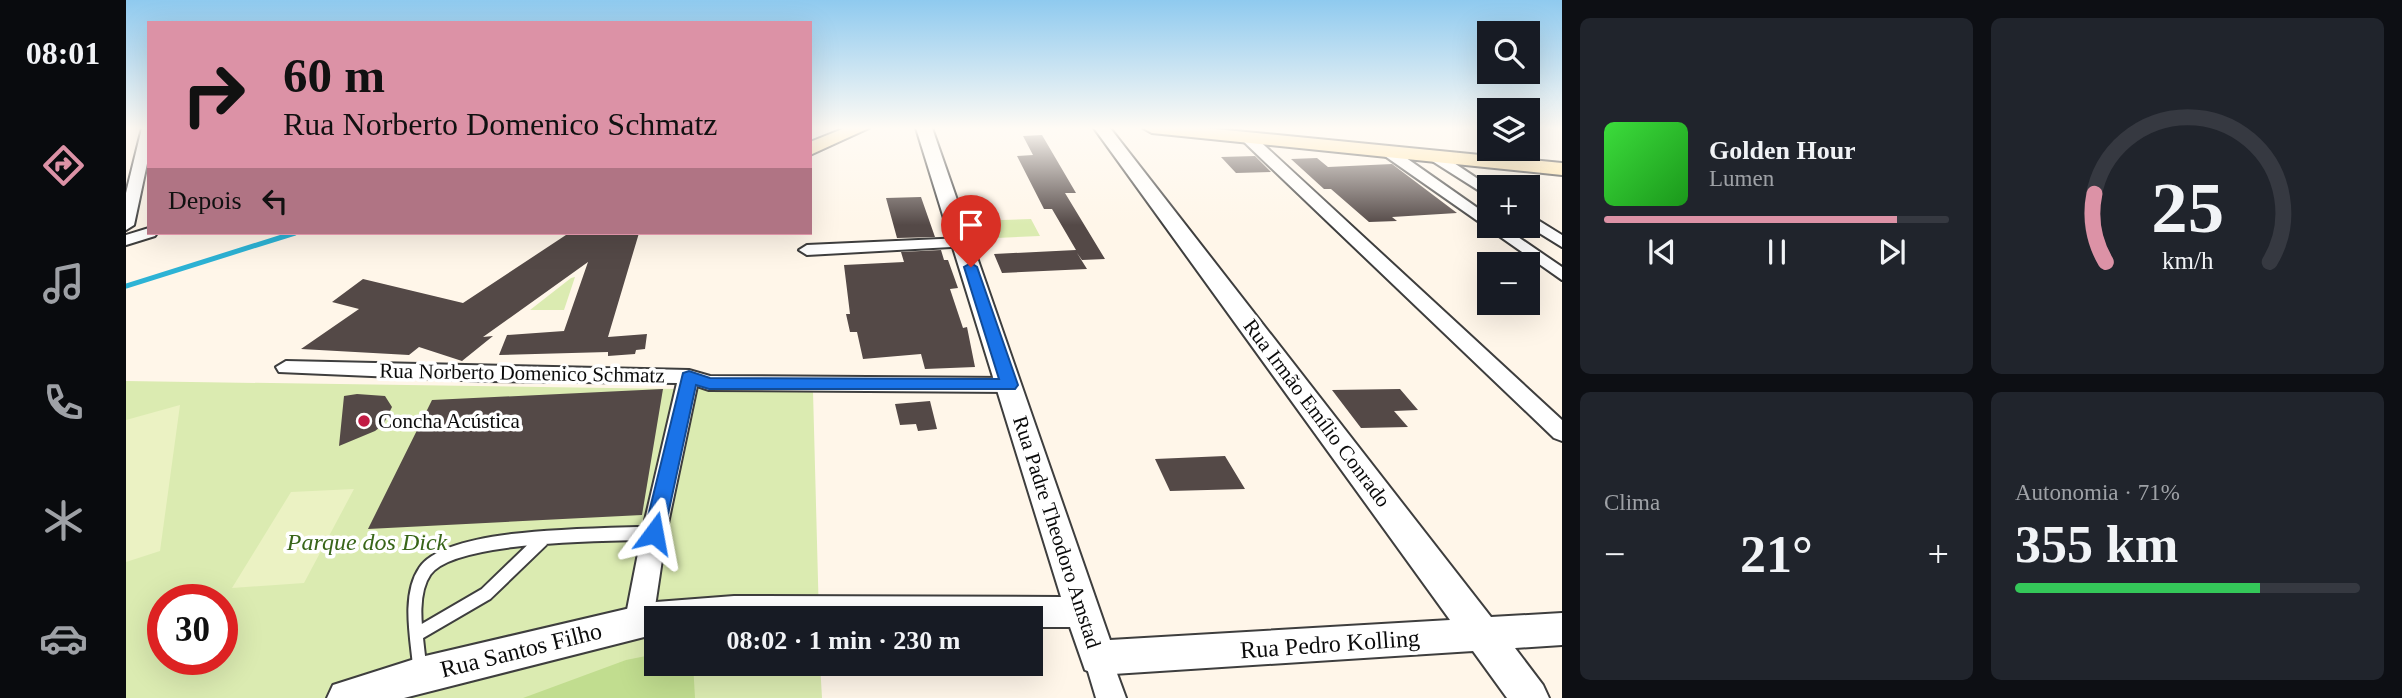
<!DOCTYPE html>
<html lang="pt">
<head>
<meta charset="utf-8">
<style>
	:root { --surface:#171b24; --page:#20242c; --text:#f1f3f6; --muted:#9ea1a6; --line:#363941; --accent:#dc92a6 }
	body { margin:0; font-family:Georgia,serif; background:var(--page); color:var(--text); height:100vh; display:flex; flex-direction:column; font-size:26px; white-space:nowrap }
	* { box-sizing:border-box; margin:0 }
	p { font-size:23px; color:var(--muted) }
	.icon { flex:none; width:38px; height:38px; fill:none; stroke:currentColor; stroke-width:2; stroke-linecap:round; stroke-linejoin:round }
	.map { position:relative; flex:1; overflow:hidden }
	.sheet { display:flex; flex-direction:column; gap:18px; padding:18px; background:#0d0f14; width:840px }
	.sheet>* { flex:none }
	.banner { position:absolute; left:21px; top:21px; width:665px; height:214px; border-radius:0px; box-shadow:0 7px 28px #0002; background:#dc92a6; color:#111; overflow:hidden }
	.tools { position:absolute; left:1351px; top:21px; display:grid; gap:14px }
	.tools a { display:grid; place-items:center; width:63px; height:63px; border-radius:0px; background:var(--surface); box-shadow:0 7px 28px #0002; font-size:35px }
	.speed { position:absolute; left:21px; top:584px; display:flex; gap:14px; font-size:35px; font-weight:700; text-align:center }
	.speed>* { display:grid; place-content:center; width:91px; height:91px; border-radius:50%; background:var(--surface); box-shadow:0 7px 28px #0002; line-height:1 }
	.speed .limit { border:10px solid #d22; background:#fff; color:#111 }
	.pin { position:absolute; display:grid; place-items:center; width:60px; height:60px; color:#fff; margin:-72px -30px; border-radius:50% 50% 50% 0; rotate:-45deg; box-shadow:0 0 7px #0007 }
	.pin .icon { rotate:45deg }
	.me { position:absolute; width:77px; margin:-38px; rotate:13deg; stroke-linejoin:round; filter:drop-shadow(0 0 5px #0008) }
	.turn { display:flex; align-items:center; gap:24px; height:147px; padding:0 21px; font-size:32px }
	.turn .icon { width:91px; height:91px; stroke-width:2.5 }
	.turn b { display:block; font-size:49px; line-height:60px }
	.then { display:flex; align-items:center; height:66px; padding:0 21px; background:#0003; gap:14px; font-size:26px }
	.big { font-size:52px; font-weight:600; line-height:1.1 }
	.sheet .card { flex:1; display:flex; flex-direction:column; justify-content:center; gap:10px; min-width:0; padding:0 24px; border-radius:10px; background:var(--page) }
	.sheet .dial { align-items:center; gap:0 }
	.dial svg { height:182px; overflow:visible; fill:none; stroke:var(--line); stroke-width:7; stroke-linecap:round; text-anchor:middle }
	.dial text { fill:var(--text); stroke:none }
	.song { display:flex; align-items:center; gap:21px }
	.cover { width:84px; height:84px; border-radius:10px; background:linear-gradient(135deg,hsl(120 70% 55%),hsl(120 70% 35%)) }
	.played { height:7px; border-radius:4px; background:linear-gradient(90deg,var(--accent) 85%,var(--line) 85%) }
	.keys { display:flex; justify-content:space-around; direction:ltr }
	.heat { display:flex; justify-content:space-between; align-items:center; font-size:38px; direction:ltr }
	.charge { height:10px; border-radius:5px; background:linear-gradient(90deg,#34c759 71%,var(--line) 0) }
	.sheet .tiles { flex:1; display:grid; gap:18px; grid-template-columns:repeat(2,1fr) }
	.trip { position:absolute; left:518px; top:606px; width:399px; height:70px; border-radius:0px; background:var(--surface); box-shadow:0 7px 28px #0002; font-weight:600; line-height:70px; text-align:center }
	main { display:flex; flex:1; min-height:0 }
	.menu { display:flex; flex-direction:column; width:126px; justify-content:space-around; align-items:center; background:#090b0e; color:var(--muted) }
	.menu .icon { width:49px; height:49px }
	.menu .on { color:var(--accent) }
	.menu b { font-size:32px; color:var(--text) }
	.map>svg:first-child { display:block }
</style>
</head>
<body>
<main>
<nav class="menu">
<b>08:01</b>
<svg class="icon on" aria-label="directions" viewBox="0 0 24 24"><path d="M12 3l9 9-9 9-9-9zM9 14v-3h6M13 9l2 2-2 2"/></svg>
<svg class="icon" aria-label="music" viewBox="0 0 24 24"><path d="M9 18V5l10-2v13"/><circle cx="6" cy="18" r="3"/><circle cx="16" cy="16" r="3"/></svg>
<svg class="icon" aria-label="phone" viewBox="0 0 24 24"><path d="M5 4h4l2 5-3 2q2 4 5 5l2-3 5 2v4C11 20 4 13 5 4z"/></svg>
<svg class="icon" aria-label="climate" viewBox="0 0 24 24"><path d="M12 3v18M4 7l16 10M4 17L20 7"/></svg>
<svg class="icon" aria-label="car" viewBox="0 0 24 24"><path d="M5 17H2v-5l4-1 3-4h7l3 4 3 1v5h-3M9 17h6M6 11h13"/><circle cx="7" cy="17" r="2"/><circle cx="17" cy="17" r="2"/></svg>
</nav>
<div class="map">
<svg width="1436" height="698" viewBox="0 0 1436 698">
	<rect width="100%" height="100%" fill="#fff6e9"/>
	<!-- green -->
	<path fill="#dbebb1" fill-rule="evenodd" d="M905,219L914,236L849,239L842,221Z
		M449,277L438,310H404L445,278Z
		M0,381L687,391L693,618H530V663H694L696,698H0ZM37,600H96V660H37Z"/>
	<!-- forest -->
	<path fill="#c1dd8f" d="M530,654V663H567L569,698H397L500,660Z"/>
	<!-- pitch -->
	<path fill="#ebf2c3" d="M54,405L34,551L0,562V420Z
		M228,489L178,583L106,588L165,492Z"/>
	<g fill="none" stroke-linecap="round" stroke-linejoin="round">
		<!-- stream -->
		<path stroke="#2db3d5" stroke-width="5" d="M0,286L169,233"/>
	</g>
	<!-- building -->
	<path fill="#544947" d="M916,135L950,193H939L979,259L956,260L951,253L961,269L876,273L868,254L950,250L926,209H918L891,156L907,155L897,136Z
		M1129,156L1145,172L1110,173L1095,157Z
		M1191,158L1202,167L1266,164L1331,213L1266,217L1271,221L1243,222L1205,189H1198L1165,159Z
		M795,197L809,237L771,238L760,198Z
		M443,233H513L482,337L521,334L519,349L510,350L509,354L482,356V352L373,355L381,335L438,331L462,262L357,337L367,336L336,361L293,347L283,355L175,349L233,309L206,302L237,279L337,303Z
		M815,250L818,260H822L832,288L824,289L837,328L841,327L849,367L799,369L795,354L737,359L731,332H724L720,314H724L718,265L778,262L775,252Z
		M537,389L516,515L242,529L306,400Z
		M1274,389L1292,410L1268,411L1282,427L1235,428L1206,390Z
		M231,394L259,396L266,407L257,425L249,431L213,446L218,396Z
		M804,401L811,429L792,431L790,424L774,425L769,404Z
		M1099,456L1119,489L1044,491L1029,459Z"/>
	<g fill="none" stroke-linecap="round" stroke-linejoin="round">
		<!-- service casing -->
		<g stroke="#3e3e3e" stroke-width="17">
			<path id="service" d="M293,633L360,594L416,540
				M294,671C292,642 281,597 299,571C325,533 481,535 527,533"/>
		</g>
		<!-- minor casing -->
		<g stroke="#3e3e3e" stroke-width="4">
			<path id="minor" d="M16,128H23V154L8,225L0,230V193Z
				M1116,134H1126L1436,420V441L1428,438L1116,140Z
				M1256,148H1266L1363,216V226H1376L1436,267V280L1256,154Z
				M1303,153H1313L1364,187L1363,197L1303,159Z
				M1402,214L1436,235V247L1402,226Z
				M23,228V233H31L29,236L0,245V235Z
				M837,238L843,240V246L681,255L673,250L681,245Z
				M160,361L563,370L584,376L883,378L893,385L883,392L583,390L571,386L540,533L527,620L523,629L513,632L503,629L499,620L516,533L551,383L361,381L153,372L150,367Z
				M972,645L982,649L1000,698H970L958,658L962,649Z"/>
		</g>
		<!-- tertiary casing -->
		<g stroke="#3e3e3e" stroke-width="4">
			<path id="tertiary" d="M790,128H806L984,640L1324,620L968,128H984L1365,617L1436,613V645L1389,648L1417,685L1423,698H1381L1347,651L972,675L959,670L944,627H905V618H530V634L278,698H201L207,685L295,657L530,602L608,596L935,597Z"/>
		</g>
		<!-- secondary casing -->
		<g stroke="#2d2d2d" stroke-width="4">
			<path id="secondary" d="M719,128H743L684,155V142Z
				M1017,128H1079L1436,163V175L1026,133Z"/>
		</g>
		<!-- service -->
		<use href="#service" stroke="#fff" stroke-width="13"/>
		<!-- minor -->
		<use href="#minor" fill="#fff" fill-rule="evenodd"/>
		<!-- tertiary -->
		<use href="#tertiary" fill="#fff" fill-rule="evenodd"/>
		<!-- secondary -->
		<use href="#secondary" fill="#ffe3a4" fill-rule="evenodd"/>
	</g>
	<!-- sky -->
	<linearGradient id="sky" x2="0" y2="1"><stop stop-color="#8fcaef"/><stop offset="0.57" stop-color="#fffbf5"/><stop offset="1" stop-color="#fffbf5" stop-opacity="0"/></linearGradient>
	<rect width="1436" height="225" fill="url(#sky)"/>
	<!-- route -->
	<path fill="#1a73e8" stroke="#114b97" stroke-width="2" d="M845,263L851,267L892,385L889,389H583L570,385L538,533L535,539H521L518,533L557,373L563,371L584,378L873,379L838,267Z"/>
	<!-- markers -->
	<circle fill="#c21c45" stroke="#fff" stroke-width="2.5" cx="238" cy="421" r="7"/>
	<g text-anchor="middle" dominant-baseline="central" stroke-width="7" stroke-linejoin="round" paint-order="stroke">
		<!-- street labels -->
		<g font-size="21" fill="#0b0b0b" stroke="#fff">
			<text transform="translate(396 373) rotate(1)">Rua Norberto Domenico Schmatz</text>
			<text transform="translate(1191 413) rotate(53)">Rua Irmão Emílio Conrado</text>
			<text transform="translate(931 532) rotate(72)">Rua Padre Theodoro Amstad</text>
		</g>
		<!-- poi labels -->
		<g font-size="21" fill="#0b0b0b" stroke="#fff" text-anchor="start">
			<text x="252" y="421">Concha Acústica</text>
		</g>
		<!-- near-park labels -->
		<g font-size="24" font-style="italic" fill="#386519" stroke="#fff">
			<text x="241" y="542">Parque dos Dick</text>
		</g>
		<!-- near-street labels -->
		<g font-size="24" fill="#0b0b0b" stroke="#fff">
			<text transform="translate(1204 644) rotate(-4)">Rua Pedro Kolling</text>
			<text transform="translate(395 650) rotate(-14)">Rua Santos Filho</text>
		</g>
	</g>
</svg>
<div class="tools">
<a><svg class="icon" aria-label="search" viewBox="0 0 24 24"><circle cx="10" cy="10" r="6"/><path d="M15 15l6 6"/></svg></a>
<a><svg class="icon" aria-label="layers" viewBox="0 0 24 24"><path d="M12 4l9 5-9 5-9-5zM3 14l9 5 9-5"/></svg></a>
<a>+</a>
<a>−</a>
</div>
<div class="speed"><div class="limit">30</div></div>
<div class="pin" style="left:845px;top:267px;background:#d93025"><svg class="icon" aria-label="arrive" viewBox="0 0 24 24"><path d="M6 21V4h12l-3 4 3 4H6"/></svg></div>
<svg class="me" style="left:528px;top:533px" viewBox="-20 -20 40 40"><path d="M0-17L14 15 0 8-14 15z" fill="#1a73e8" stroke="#fff" stroke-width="4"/></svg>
<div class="trip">08:02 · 1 min · 230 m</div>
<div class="banner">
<div class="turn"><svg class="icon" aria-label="right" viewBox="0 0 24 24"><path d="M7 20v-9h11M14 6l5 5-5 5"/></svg><div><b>60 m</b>Rua Norberto Domenico Schmatz</div></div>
<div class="then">Depois<svg class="icon" aria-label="left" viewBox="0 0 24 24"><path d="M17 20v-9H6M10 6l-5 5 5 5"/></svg></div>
</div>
</div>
<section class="sheet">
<div class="tiles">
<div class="card">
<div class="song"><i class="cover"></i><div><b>Golden Hour</b><p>Lumen</p></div></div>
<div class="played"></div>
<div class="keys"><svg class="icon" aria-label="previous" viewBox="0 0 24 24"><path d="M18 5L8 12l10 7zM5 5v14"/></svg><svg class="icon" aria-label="pause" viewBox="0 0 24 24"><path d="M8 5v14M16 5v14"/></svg><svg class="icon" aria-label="next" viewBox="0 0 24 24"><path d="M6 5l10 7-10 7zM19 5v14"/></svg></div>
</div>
<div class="card dial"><svg viewBox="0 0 100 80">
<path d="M14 69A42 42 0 1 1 86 69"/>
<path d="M14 69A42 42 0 0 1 9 39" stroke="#dc92a6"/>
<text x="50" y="56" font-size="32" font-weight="700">25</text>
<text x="50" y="72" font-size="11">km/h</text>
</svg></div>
<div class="card"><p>Clima</p>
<div class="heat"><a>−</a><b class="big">21°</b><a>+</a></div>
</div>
<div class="card"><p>Autonomia · 71%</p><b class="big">355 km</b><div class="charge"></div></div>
</div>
</section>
</main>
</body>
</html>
